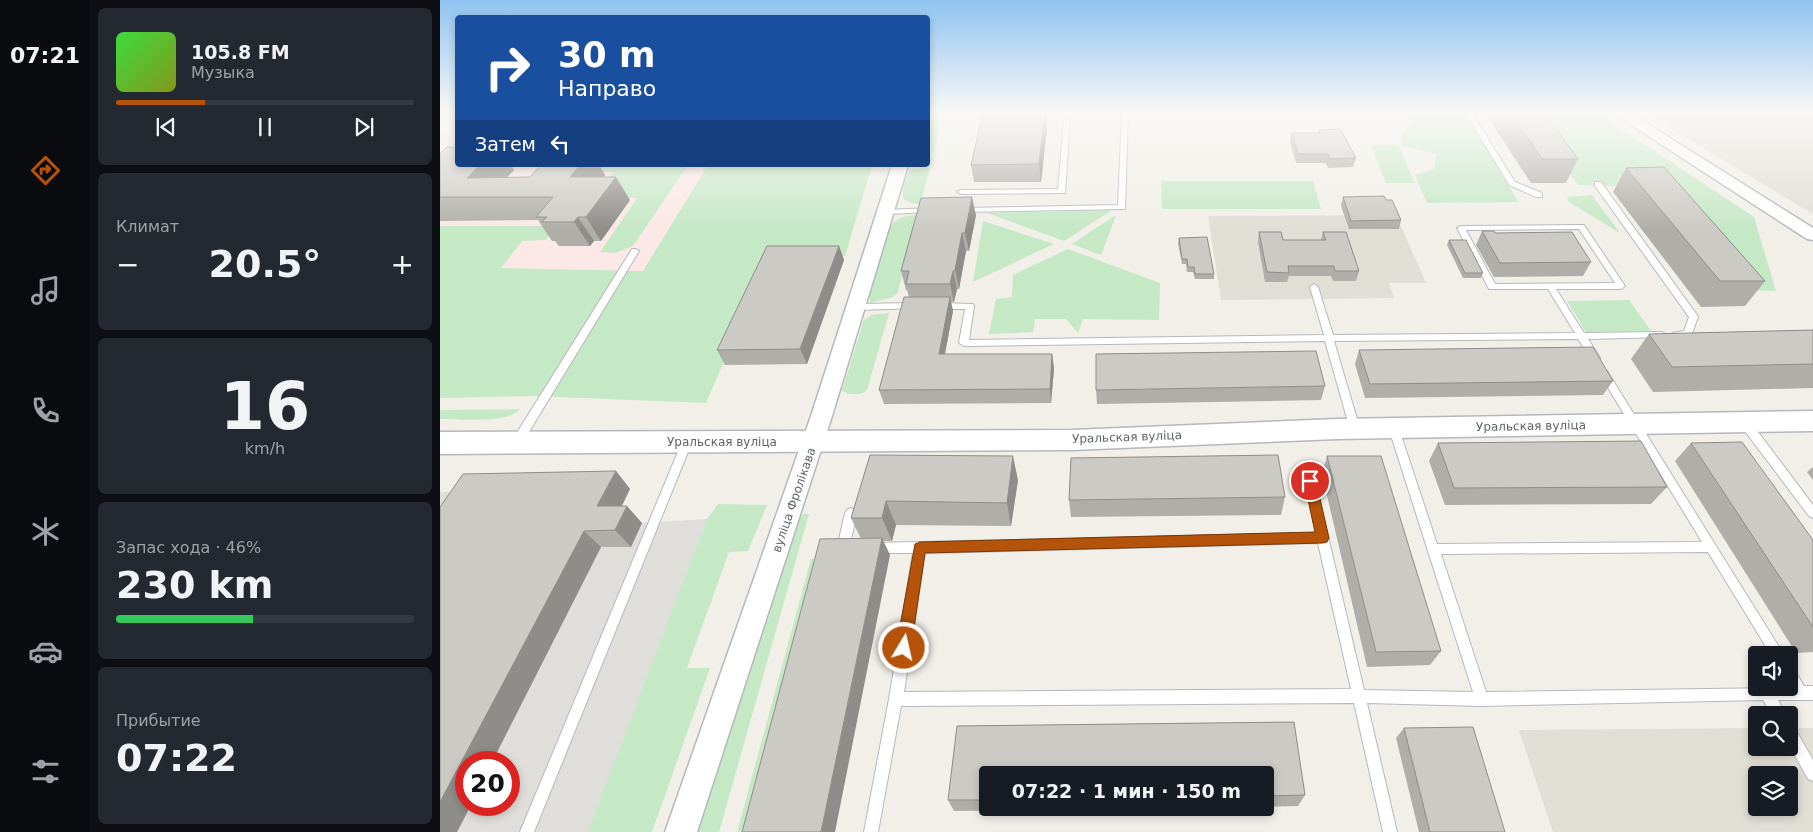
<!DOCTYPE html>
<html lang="ru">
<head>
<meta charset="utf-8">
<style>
	:root { --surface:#171b24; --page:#242831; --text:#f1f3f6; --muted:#9ea1a6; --line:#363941; --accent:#b45309 }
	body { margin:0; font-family:"DejaVu Sans",sans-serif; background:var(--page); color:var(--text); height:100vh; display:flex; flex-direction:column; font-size:19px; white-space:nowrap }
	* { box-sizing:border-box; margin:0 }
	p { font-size:16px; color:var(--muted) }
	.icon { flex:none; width:28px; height:28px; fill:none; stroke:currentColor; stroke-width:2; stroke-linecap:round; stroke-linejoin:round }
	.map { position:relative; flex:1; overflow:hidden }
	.details { display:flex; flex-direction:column; gap:8px; padding:8px; background:#0d0f14; width:350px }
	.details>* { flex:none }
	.hud { position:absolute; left:15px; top:15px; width:475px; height:152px; border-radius:5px; box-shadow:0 2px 8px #0003; background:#1a4fa0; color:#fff; overflow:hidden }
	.tools { position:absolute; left:1308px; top:646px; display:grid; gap:10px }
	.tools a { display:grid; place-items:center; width:50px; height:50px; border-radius:5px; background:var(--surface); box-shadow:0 2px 8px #0003; font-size:25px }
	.speed { position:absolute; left:15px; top:751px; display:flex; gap:10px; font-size:25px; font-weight:700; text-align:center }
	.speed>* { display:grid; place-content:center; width:65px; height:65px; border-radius:50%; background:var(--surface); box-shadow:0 2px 8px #0003; line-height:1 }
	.speed .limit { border:8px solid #d22; background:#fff; color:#111 }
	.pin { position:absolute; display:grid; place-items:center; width:42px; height:42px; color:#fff; margin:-21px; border:2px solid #fff; border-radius:50%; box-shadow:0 1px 5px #0007 }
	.me { position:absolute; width:55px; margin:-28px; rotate:9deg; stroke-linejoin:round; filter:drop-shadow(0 0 4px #0008) }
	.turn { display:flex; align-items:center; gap:18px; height:105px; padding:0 20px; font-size:22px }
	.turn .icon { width:65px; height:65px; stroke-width:2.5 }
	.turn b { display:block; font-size:35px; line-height:42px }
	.then { display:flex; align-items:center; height:48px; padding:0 20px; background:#0003; gap:10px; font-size:19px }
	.big { font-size:38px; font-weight:700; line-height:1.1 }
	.details .widget { flex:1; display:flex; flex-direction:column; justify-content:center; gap:8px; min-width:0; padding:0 18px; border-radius:8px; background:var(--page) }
	.details .dial { align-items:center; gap:0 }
	.dial b { font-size:65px; line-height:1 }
	.song { display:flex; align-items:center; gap:15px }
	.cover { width:60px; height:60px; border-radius:8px; background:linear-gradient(135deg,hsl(120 70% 55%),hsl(70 70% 35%)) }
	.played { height:5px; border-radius:2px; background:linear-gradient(90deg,var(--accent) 30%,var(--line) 30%) }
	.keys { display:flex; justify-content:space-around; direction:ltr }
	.heat { display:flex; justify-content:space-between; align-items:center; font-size:28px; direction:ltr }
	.charge { height:8px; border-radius:4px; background:linear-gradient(90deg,#34c759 46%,var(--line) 0) }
	.trip { position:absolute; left:539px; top:766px; width:295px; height:50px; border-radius:5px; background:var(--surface); box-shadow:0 2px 8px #0003; font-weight:700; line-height:50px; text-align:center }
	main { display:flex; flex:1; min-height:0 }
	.tabs { display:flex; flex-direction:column; width:90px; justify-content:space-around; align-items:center; background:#090b0e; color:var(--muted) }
	.tabs .icon { width:35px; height:35px }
	.tabs .current { color:var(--accent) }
	.tabs b { font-size:22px; color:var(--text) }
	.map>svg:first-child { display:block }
</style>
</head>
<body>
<main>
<nav class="tabs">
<b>07:21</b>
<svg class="icon current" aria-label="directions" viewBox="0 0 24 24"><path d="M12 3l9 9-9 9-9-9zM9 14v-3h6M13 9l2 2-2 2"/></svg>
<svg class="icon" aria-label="music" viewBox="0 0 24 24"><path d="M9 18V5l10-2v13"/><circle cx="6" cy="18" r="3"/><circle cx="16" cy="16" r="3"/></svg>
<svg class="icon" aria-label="phone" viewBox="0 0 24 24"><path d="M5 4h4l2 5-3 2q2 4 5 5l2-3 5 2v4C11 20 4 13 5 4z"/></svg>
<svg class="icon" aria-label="climate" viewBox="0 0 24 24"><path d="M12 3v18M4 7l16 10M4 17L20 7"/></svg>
<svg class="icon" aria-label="car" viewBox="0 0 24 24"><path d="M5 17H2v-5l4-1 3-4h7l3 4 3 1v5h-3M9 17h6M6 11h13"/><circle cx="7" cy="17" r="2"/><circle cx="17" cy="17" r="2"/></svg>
<svg class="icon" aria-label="filters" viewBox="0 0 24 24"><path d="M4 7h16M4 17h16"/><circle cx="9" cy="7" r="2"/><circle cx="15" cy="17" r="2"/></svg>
</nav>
<section class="details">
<div class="widget">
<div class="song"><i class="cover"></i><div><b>105.8 FM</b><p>Музыка</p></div></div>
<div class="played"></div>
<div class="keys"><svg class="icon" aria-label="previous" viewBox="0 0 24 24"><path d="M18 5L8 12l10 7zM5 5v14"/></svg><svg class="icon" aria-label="pause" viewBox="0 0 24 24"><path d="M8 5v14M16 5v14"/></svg><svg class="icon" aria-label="next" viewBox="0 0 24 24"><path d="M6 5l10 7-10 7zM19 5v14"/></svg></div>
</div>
<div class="widget"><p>Климат</p>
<div class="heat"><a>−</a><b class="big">20.5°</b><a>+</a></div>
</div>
<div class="widget dial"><b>16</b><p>km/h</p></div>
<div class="widget"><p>Запас хода · 46%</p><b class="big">230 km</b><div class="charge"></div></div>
<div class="widget"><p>Прибытие</p><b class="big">07:22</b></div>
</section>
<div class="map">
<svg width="1373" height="832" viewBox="0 0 1373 832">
	<rect width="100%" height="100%" fill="#f1efe8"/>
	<!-- industrial -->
	<path fill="#e0deda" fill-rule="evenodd" d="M88,491L173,523H202L267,519L149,832H0V492ZM26,762H69V805H26Z"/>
	<!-- education -->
	<path fill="#e1ded6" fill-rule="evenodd" d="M1206,113H1373V214L1311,177Z
		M956,215L986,283H949L954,298L781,300L768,216Z
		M1316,728V748H1349V728H1373V832H1113L1079,730ZM1316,775H1349V808H1316Z"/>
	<!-- medical -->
	<path fill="#fce8e6" d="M0,113H17L18,165H268L203,271L0,398Z"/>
	<!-- green -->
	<path fill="#c5e8c5" d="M968,113H1007L1009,116L1029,117L1078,202L987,203L975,175L994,169L997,154L963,146L961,135L972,121Z
		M1086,113H1157L1314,217L1336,291L1299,290L1215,187L1138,185Z
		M495,116L501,124L493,153H489L491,145H488V120Z
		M931,145H958L975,183H946Z
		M488,158H493L480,204H474L463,199C462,189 464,174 473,169L486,168Z
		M146,165H248L193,246L175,253L160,252L197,198L154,196L173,172H138Z
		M268,165H432L405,256L329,258L266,403L95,396L0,398V226H115L106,240L82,241L61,268L203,271Z
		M721,181H873L881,209H722Z
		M1152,195L1180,233L1129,202L1127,197Z
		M672,210L624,241L547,213Z
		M476,215L458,292L453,297L430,303V288L451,226C458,217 465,216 476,215Z
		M676,215L661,255L632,244Z
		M543,221L614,244L533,282Z
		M628,249L720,283L719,320L643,319L638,333L626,319H595L593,332L549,334L556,299L572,297L573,275Z
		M1189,300L1211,331L1146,332L1127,301Z
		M449,313L427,390C421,396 409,395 402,391L424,320L432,315Z
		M80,409C69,424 19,419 0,419V410Z
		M278,504L327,505L308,551L289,552L247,668H270L212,832H148L267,519Z
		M363,514H369L279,832H258L356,522Z
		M371,559H384L315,832H297Z"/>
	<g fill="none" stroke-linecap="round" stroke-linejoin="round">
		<!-- service casing -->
		<g stroke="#b5b8bc" stroke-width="2">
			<path id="service" d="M682,113H688L685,209L522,212L518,210L522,208L678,205Z
				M1026,113H1032L1075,182L1102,193V197H1096L1069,185Z
				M627,119L630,121L625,193L521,194L517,192L521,190L618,189L624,121Z
				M1155,182H1161L1257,315L1258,317L1251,336L1233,337L1231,335L1233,333L1244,331L1249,317L1155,186Z
				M490,208L494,210L493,212L446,214L442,212L446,210Z
				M1141,225H1144L1185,286L1181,289H1116L1144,333L1222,332L1227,335L1225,337L1148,339L1160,358L1155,361L1152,360L1138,339L894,341L920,429L919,432H911L910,429L885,341L524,346L519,343L525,309H499L495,306L499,303L533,304L534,306L529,340L884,335L870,287L874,284L878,287L893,335L1135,333L1108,289H1049L1017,228L1021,226ZM1139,229L1175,283L1055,284L1026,230Z
				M192,249H195L199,251L81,445H73L72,442L73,439Z
				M474,303L477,304L478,306L477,308L418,310L414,307L418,304Z
				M1164,370L1167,371L1344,655H1331L1268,552L1001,554L1046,692L1349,688V667L1354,669L1364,686H1373V700H1338L1346,715H1332L1323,700L1042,706L927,703L957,832H943L914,703L461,706L438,832H424L449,699L473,553H433L429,552L427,548L429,544L433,543L876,533L865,481L866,478L870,477L874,478L875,481L924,690L1033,692L949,429L950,426H958L959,429L997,544L1262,542L1159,373ZM878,543L911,689L464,692L485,553Z
				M1305,419L1309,420L1373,505V518L1369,516L1301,426L1300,423L1301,420Z
				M247,438L251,439L252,442L94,832H80L242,442L243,439Z
				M411,508L415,510L417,513L410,544L412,548L410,552L406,553L399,552L397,548L405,513L407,510Z
				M1349,725L1354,727L1373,760V781L1368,779L1349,745Z"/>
		</g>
		<!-- minor casing -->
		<g stroke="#b5b8bc" stroke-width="3">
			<path id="minor" d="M1173,113H1190L1373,228V240L1367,239Z
				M452,165H468L392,416L257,832H225L371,416Z"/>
		</g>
		<!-- tertiary casing -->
		<g stroke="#b5b8bc" stroke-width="3">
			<path id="tertiary" d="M1373,411V431L897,439L632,450L0,454V432L632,430L897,419Z"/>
		</g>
		<!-- service -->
		<use href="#service" fill="#fff" fill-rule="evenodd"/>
		<!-- minor -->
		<use href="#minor" fill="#fff" fill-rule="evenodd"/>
		<!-- tertiary -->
		<use href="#tertiary" fill="#fff" fill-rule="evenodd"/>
	</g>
	<!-- wall -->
	<path fill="#afaea9" d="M1045,113H1104L1138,159L1126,183H1091Z
		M607,128L601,182H534L531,165Z
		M879,130L916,158L913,167L888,168L886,163H856L850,142L852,133H879Z
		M0,154L74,170L67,178L90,177L101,165H159L165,175L163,177L190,200L161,241H154L150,246H119L115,241H112L98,220L0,221Z
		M1186,168L1325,281L1305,306L1261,307L1173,192Z
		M903,197L946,200L961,220L959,229H909L901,206Z
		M536,215L529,251H526L519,289H517L514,302H511L513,311L505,354H612L614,369L611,403L444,404L439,390L469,297L467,290H466L461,271Z
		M1042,231L1055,233L1151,262L1143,276L1054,277L1036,245Z
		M819,232L843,240H881L883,232L919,271L916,281H893L891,276H849L847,282H825L818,242Z
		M739,238L774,274V279H755L753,272H747L746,264H742L738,243Z
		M1009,240L1043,273L1041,278H1023L1007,245Z
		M399,246L404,260L367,364L285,365L277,350Z
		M1373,330V388L1213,392L1191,359L1209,334Z
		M919,350L1173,381L1163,395L925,398L915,364Z
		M885,386L881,400L657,404L656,390Z
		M998,443L1227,487L1211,504L1005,505L989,461Z
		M1251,443L1373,540V652L1356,653L1235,461Z
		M430,455L578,480L571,526L456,525L452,541H443L450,555L421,539L411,518Z
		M887,456L1001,651L990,665L927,667L882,474Z
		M1373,467V480L1367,472Z
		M176,471L190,489L182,506L202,523L191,547H161L52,762H26L31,805L17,832H0V507Z
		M845,497L841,515L631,517L629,500Z
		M854,722L865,795L858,806L825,807V775H548V808H775L514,811L508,800L517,726Z
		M964,728L1065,832H979L956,738Z"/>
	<!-- shaded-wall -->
	<path fill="#8f8d8a" d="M605,113L607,128L601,182L599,164Z
		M40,165H71L74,170L48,197L27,178Z
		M140,165H159L165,175L144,201L130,177Z
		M176,177L190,200L161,241L146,217Z
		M532,197L536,215L529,251L525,233Z
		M138,217L154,241L150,246L134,222Z
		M522,233L526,251L519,289L515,270Z
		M399,246L404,260L367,364L360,349Z
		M513,271L517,289L514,302L510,284Z
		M510,297L513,311L502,369L499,354Z
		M612,354L614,369L611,403L610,389Z
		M573,456L578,480L571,526L567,503Z
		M176,471L190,489L173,523L157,506Z
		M446,501L456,525L452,541L442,518Z
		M187,506L202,523L191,547L175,530Z
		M144,531L161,547L52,762H26V805H31L17,832H0V802Z
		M442,538L450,555L395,832H381Z"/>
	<!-- building -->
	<path fill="#cccac5" stroke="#8f8d8a" d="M543,113H605L599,164L531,165Z
		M1071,113H1104L1138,159H1102Z
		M900,129L916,158L890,159L888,154H858L852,133H880L879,130Z
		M7,147H18V165H40L27,178L90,177L101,165H140L130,177H176L146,217H138L134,222H102L107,217H96L113,197H0V154Z
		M1224,167L1325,281H1280L1186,168Z
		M944,196L946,200H952L961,220L911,221L903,197Z
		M532,197L525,233H522L515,270L513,271L510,284H466L469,271H461L481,198Z
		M1042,231H1054L1055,233L1132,232L1151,262L1060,263Z
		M819,232H841L843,240H886L883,232H906L919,271H895L894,266H848L849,273L827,272Z
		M767,237L774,274H755L754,267H748L747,259H742L739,238Z
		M1009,240H1026L1043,273H1025Z
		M327,246H399L360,349L277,350Z
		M464,297H510L499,354H612L610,389L439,390Z
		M1373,330V364L1232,367L1209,334Z
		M1153,347L1173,381L930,384L919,350Z
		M876,351L885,386L656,390V354Z
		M1201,441L1227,487L1014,488L998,443Z
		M1302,442L1373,540V627L1251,443Z
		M430,455L573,456L567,503L446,501L442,518H411Z
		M838,455L845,497L629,500L631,458Z
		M887,456H941L1001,651L936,652Z
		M176,471L157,506H187L175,530L144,531L0,802V507L23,474Z
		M442,538L381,832H302L380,539Z
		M854,722L865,795L825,796V775H548V800H508L517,726Z
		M1033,727L1065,832H990L964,728Z"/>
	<!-- sky -->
	<linearGradient id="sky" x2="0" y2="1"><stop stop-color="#8fc3f1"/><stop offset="0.49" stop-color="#f9f8f5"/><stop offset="1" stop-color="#f9f8f5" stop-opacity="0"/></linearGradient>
	<rect width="1373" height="230" fill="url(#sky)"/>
	<!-- route -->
	<path fill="#b45309" stroke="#753606" d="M870,476L875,477L876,481L889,538L887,542L883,543L485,553L471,648L469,653L464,655L458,653L456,648L475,544L480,542L875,532L864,481L866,477Z"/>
	<g text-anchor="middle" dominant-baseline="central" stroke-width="4" stroke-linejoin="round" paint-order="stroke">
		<!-- street labels -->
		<g font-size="12" fill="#5f6368" stroke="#fff">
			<text transform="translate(1091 426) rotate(-1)">Уральская вуліца</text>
			<text transform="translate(687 437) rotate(-2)">Уральская вуліца</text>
			<text x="282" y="442">Уральская вуліца</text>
			<text transform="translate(354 500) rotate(-71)">вуліца Фролікава</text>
		</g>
	</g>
</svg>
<div class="tools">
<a><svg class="icon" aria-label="sound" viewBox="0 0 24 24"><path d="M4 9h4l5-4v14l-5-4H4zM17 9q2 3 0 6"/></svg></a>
<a><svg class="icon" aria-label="search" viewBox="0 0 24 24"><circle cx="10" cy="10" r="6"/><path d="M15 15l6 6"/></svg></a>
<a><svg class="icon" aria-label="layers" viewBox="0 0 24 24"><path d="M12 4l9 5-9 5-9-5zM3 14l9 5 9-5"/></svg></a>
</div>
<div class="speed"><div class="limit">20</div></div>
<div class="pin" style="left:870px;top:481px;background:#d93025"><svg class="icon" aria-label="arrive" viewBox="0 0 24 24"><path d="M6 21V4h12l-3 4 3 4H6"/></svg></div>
<svg class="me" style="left:464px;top:648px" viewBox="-20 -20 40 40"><circle r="17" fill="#b45309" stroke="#fff" stroke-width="3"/><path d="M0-11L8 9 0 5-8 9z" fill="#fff"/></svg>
<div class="trip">07:22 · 1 мин · 150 m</div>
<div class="hud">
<div class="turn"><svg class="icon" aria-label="right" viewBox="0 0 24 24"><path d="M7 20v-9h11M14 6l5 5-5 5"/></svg><div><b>30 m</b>Направо</div></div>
<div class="then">Затем<svg class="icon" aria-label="left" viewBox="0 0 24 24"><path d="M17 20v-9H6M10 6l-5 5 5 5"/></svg></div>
</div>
</div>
</main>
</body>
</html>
